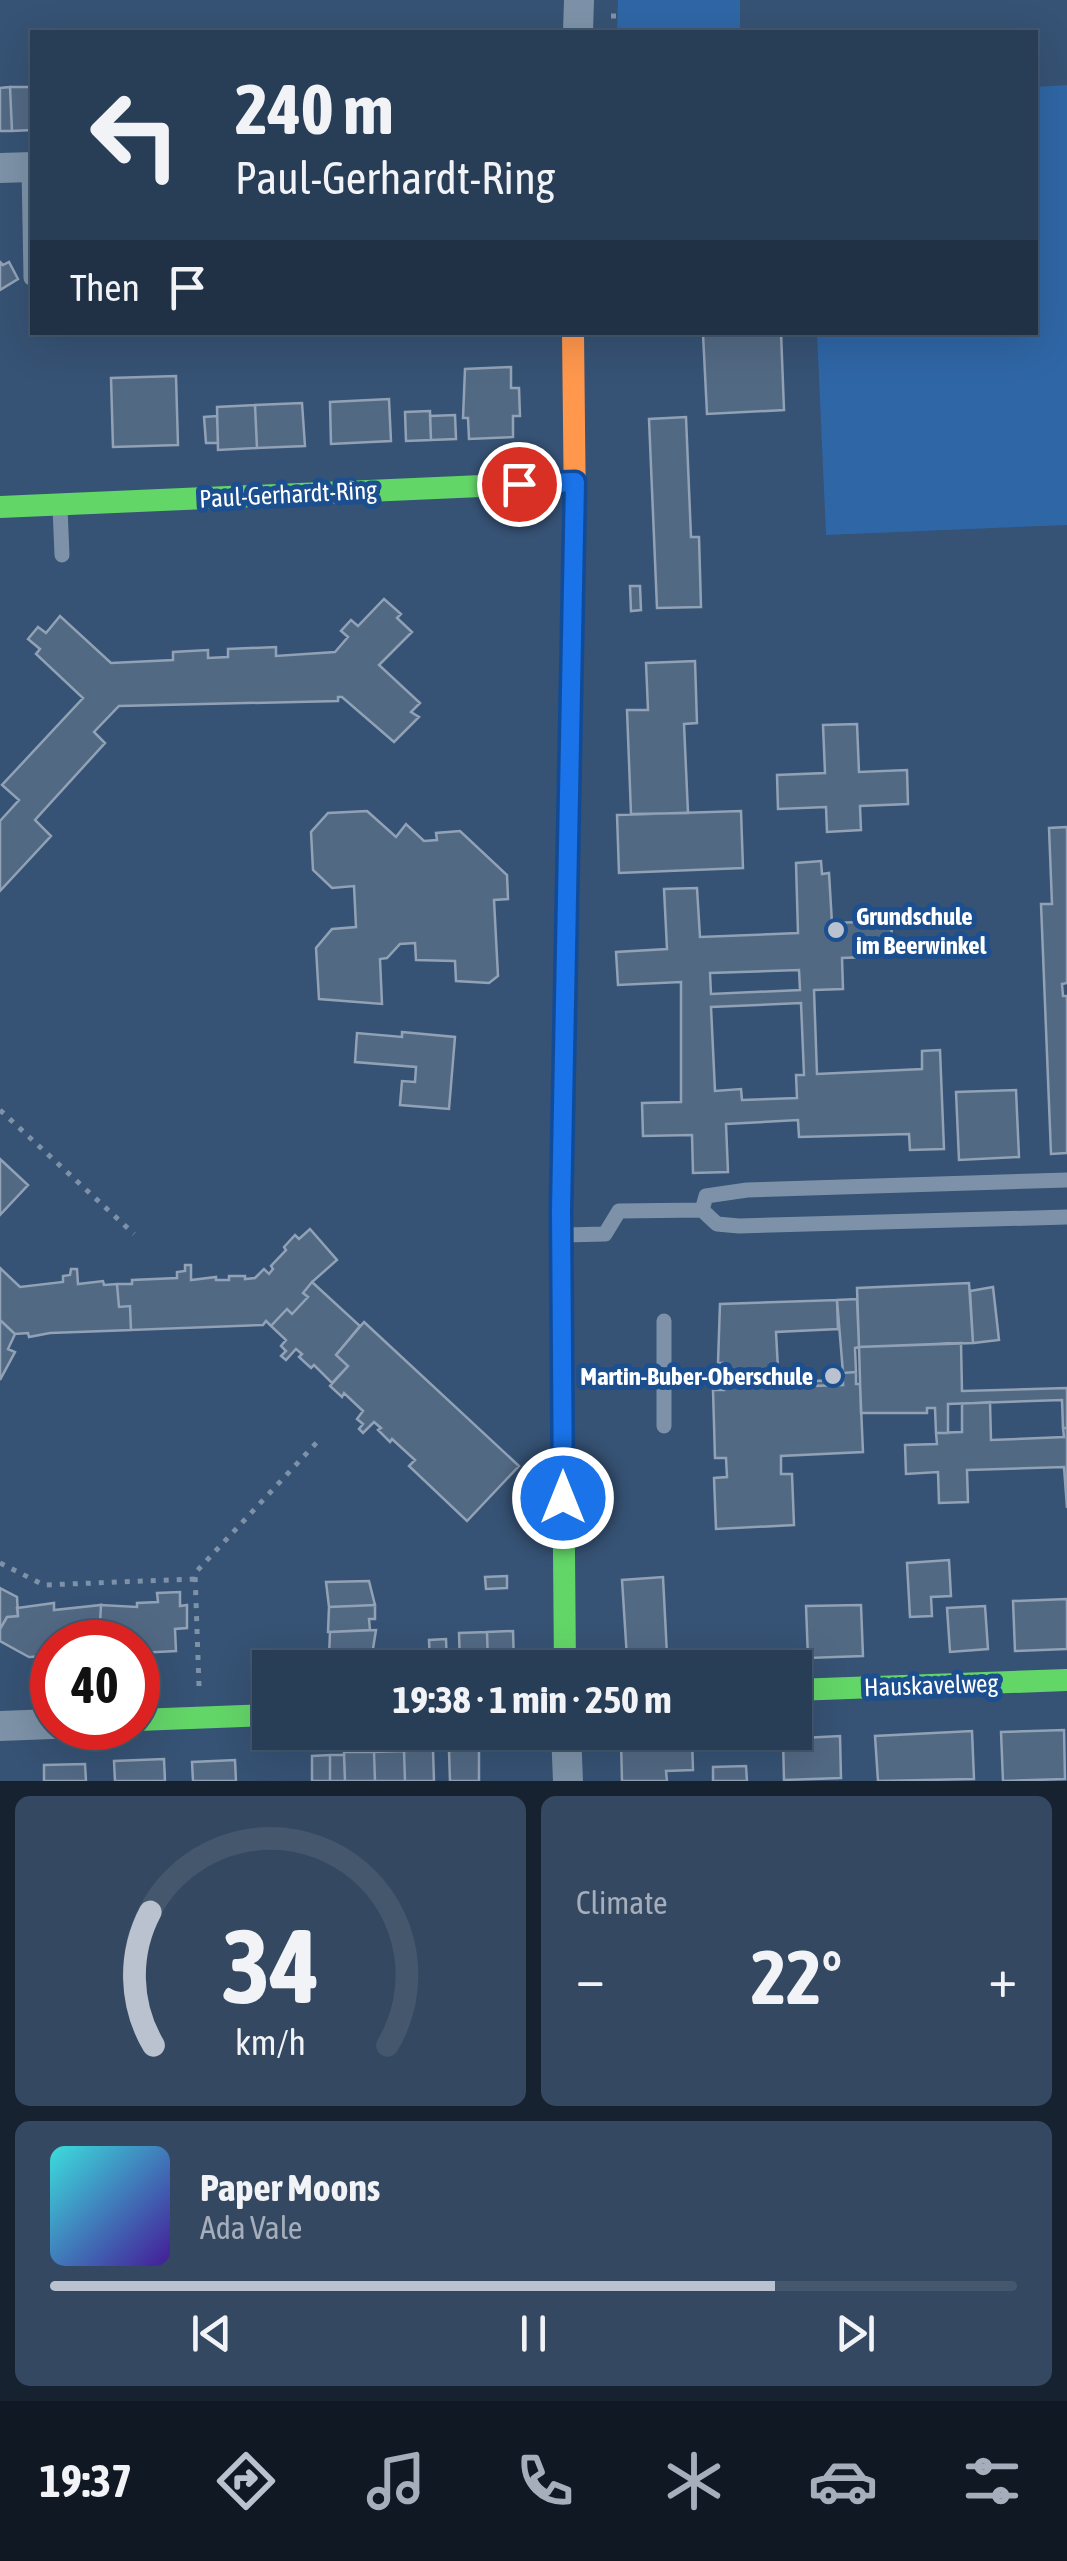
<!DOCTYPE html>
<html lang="en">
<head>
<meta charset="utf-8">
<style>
	:root { --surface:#283e57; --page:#344961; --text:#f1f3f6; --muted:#a5aeba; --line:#44576d; --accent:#b9c2ce }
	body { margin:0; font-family:"Asap Condensed",sans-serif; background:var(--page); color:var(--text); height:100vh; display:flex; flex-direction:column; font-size:38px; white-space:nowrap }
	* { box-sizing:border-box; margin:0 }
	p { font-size:32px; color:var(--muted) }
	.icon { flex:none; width:55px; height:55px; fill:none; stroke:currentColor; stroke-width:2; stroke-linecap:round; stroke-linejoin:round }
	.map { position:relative; height:1781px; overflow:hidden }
	.side { display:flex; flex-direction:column; gap:15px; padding:15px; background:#162230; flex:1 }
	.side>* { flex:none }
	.top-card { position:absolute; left:30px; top:30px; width:1008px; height:305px; border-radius:0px; box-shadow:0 10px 40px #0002,0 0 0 2px var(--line); background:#283e57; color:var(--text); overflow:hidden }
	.speed { position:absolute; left:30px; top:1620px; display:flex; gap:20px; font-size:50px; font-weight:700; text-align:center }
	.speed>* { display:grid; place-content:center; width:130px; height:130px; border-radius:50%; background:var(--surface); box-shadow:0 10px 40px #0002,0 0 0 2px var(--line); line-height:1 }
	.speed .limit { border:15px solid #d22; background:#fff; color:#111 }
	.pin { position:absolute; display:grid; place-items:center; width:85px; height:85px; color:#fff; margin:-42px; border:5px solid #fff; border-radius:50%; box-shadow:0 2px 10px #0007 }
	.me { position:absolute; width:110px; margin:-55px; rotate:0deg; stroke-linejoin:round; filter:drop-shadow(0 0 8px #0008) }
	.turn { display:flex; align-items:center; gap:35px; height:210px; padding:0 40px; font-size:45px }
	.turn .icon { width:130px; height:130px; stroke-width:2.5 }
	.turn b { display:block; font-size:70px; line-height:85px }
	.then { display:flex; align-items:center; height:95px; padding:0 40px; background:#0003; gap:20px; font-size:38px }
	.big { font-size:75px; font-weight:700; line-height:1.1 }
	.side .widget { flex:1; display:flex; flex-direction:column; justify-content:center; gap:15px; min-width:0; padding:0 35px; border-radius:15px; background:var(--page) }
	.side .dial { align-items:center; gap:0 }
	.dial svg { height:260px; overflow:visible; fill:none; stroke:var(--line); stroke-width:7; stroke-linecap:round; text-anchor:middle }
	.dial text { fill:var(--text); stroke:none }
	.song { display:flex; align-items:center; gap:30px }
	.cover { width:120px; height:120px; border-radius:15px; background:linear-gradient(135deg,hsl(180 70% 55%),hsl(260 70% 35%)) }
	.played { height:10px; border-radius:5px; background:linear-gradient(90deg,var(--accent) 75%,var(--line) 75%) }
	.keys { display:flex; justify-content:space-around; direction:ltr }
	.heat { display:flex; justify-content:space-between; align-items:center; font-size:55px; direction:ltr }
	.side .tiles { flex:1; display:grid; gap:15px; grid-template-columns:1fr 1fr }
	.widget:last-child { grid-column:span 2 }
	.trip { position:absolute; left:252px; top:1650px; width:560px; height:100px; border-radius:0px; background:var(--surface); box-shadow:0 10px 40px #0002,0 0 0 2px var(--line); font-weight:700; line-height:100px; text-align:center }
	.tab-bar { display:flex; height:160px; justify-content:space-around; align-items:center; background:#101923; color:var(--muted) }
	.tab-bar .icon { width:70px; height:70px }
	.tab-bar .current { color:var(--accent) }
	.tab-bar b { font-size:45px; color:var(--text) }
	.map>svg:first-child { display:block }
</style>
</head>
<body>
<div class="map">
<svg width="1067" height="1781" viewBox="0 0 1067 1781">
	<rect width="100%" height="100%" fill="#365274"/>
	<!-- green -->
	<path fill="#2f66a5" d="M618,0H740V32H617Z
		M1067,85V525L826,535L817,333L1035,332V87Z"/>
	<!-- building -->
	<path fill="#526984" stroke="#92a2b6" stroke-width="2.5" fill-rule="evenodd" d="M10,87H32V130L12,131Z
		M10,87L12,131H0V88Z
		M0,262L3,265L9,262L18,279L0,290Z
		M781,332L784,410L707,414L703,334Z
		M511,367V388H519L520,416H513V437L469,439L468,418H463L465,369Z
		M176,376L178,445L113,447L111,378Z
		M389,399L391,441L331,444L330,402Z
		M302,403L305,446L257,448L255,405Z
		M255,405L257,448L218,450L217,407Z
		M430,411L431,440L406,441L405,412Z
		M455,415L456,439L431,440L430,416Z
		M217,416L218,443H206L204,417Z
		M686,417L691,537H699L701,607L657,608L649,419Z
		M630,586H640L641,610L631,611Z
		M384,599L401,614L397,618L412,632L379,665L420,703L411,712L419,717L394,742L342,697H338V701L119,706L94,732L105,743L35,820L51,836L0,891V821L19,800L2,785L83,698L36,654L40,649L28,639L38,627L46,633L60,616L111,663L173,660V652L208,650V658L228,657V649L276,647V656L335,652L348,637L341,631L351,620L358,626Z
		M695,661L697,723L684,724L688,813L631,814L627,710H648L646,663Z
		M857,724L859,772L907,770L908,804L860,806L861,830L827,832L826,807L778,809L777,775L825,773L823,725Z
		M367,811L396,837L406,824L424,841L437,840L436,833L460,831L507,875L508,899L494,900L498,976L489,983L456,981L455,961L416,960L415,943L400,944L387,958L380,959L382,1004L319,999L316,948L332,929L356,927L354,886L332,888L313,870L311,832L328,813Z
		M741,811L743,868L619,873L617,815Z
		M1067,827V983L1062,984L1063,996H1067V1153L1051,1154L1041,904H1052L1049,828Z
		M821,861L822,874L829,873L832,923L891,921L893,956L842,958L843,989L814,990L817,1074L922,1069V1051L940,1050L944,1149L910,1150L909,1134L799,1137L798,1120L726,1124L728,1172L693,1173L692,1135L643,1136L642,1103L681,1102V982L618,985L616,952L667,949L664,889L697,888L700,937L798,933L796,863ZM799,970L800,990L711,994L710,973ZM801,1003L804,1075H796L797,1098L742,1100L741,1089L715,1091L711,1007Z
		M402,1032L455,1037L449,1109L400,1105L402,1081L415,1082L416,1067L355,1062L357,1033L402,1037Z
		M1016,1090L1019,1157L959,1160L956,1092Z
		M0,1159L28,1185L0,1215Z
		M310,1229L337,1260L312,1282L303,1293L308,1297L292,1314L287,1309L271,1326L266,1321L263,1325L131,1330L130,1306L119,1307L117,1284H132V1280L177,1278V1272L185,1271V1265H191V1280L216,1277V1280H229V1276H245V1279L255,1278L264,1269L269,1274L273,1269L271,1266L286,1250L284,1247L295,1235L299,1239Z
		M0,1268L20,1287L63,1282V1276L70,1275L71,1269H77L78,1284L103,1281L104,1285L117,1284L119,1307L130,1306L131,1330L50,1333L29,1337L28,1333L15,1334L0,1320Z
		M312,1282L360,1326L336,1355L348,1366L332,1383L314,1365L311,1368L299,1357L302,1354L296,1349L286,1360L281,1356L286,1351L281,1346L286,1340L271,1326L287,1309L292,1314L308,1297L303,1293Z
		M969,1283L973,1343L859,1347L857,1288Z
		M993,1287L999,1340L973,1343L970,1291Z
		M857,1299L859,1347L855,1348L856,1372L843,1373L837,1300Z
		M837,1300L838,1329L776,1332L779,1387L843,1385V1373L856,1372V1384H860L863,1452L781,1456V1474H792L794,1525L716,1529L714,1478L727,1477L726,1458H715L713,1390H724L723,1363H718L720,1304Z
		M0,1320L15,1334L8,1349L15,1352L0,1380Z
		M364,1322L519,1466L467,1521L409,1466L415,1460L392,1439L390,1442L378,1430L381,1428L374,1422L363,1433L359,1429L363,1424L357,1419L363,1411L344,1393L342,1397L330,1386L348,1366L336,1355Z
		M961,1343L962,1391L1067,1388V1428H1063L1062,1400L948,1404V1433H936L935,1408H927V1413H861L859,1347Z
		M842,1380L843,1385L779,1387V1382Z
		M990,1402L991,1440L1064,1437L1063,1428H1067V1508L1064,1467L967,1470L968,1502L939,1503L938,1472L906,1474L905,1445L937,1444L936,1433L962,1432V1404Z
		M949,1560L951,1596L931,1597L932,1616L910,1617L907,1563Z
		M507,1576V1588L486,1589L485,1577Z
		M663,1577L667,1655L627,1658L622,1580Z
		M369,1581L375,1605L329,1607L326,1582Z
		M0,1588L17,1597L18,1616L7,1617L0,1629Z
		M180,1592V1606L187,1605V1628L175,1629L176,1651L138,1653V1642H99L101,1605L137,1607V1603L158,1602L157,1593Z
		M1067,1599V1649L1015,1651L1013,1601Z
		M54,1603V1610L101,1605L99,1642H52V1656L29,1657L0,1641V1629L7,1617L18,1616L17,1608Z
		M375,1605V1619H369L370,1630L328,1632L329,1607Z
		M861,1605L863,1656L808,1658L806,1606Z
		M985,1606L988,1649L950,1652L947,1608Z
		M376,1630L372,1655L329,1657L330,1632Z
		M513,1631L514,1663L488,1664L487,1632Z
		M487,1632L488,1664L460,1665L459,1633Z
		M446,1639L447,1663L430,1664L429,1640Z
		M1064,1730L1065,1779L1003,1781L1001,1732Z
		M972,1731L974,1779L878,1781L875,1736Z
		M840,1736L841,1778L784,1780L783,1739Z
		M692,1739L693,1770L666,1771L667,1781H622L621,1741Z
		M433,1750L434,1781H405L404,1751Z
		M479,1750V1781H450L449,1751Z
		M404,1751L405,1781H375L374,1752Z
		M344,1752H374L375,1781H345Z
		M330,1755V1781H312V1756Z
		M330,1755H344L345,1781H330Z
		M164,1759L165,1781H115L114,1761Z
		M235,1760L236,1781H193L192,1762Z
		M85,1764L86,1781H44V1765Z
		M746,1766L747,1781H713V1767Z"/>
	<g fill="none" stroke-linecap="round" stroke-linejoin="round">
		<!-- path -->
		<path stroke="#7d92a8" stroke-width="5" stroke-dasharray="5 8" stroke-linecap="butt" d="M611,16H618
			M0,1110L134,1234
			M0,1563L44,1585L195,1579
			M199,1686L195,1573L320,1439"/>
		<!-- lane -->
		<path stroke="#7d92a8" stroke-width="15" d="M29,167L31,278
			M60,508L62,555
			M702,1210L706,1196L747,1190L1067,1180
			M565,1235L605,1234L619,1211L702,1210L717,1224L739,1226L1067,1217
			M664,1321V1426"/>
		<!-- street -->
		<path stroke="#7d92a8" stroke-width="30" d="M578,32L579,0
			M0,168L32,167
			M0,1726L52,1724
			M566,1732L568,1781"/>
		<!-- fast -->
		<path stroke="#63d668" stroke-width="22" d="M0,507L575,482
			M565,1668L561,1210L568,860
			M795,1690L1067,1680
			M138,1720L270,1715"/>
		<!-- slow -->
		<path stroke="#ff974d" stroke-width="22" d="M568,860L575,515L573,332"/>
	</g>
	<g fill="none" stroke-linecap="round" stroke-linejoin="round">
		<!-- route casing -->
		<g stroke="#114b97" stroke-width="25">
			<path id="route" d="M519,484L575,482L561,1210L563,1498"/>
		</g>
		<!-- route -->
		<use href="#route" stroke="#1a73e8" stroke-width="18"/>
	</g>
	<!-- markers -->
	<g fill="#b9c2ce" stroke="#1b4f8f" stroke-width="4">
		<circle cx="836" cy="930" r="10"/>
		<circle cx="833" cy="1376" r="10"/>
	</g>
	<g text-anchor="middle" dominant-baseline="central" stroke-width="10" stroke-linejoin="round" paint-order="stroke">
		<!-- street labels -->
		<g font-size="25" fill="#fff" stroke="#1b4f8f">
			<text transform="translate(288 494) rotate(-3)">Paul-Gerhardt-Ring</text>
			<text transform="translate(931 1685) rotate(-2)">Hauskavelweg</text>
		</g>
		<!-- poi labels -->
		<g font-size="25" font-weight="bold" fill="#fff" stroke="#1b4f8f" text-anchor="start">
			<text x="856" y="916">Grundschule<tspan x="856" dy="29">im Beerwinkel</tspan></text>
			<text x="813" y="1376" text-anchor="end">Martin-Buber-Oberschule</text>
		</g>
	</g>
</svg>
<div class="speed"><div class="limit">40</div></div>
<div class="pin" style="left:519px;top:484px;background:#d93025"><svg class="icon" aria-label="arrive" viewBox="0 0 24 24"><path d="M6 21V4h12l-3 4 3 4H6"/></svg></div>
<svg class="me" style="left:563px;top:1498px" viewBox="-20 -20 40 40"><circle r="17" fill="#1a73e8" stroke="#fff" stroke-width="3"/><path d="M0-11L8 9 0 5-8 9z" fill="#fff"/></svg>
<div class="trip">19:38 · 1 min · 250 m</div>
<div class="top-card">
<div class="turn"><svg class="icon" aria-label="left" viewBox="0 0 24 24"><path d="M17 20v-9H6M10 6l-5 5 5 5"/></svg><div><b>240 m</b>Paul-Gerhardt-Ring</div></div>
<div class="then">Then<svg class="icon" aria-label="arrive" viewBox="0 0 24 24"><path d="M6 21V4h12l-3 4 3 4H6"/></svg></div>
</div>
</div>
<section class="side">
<div class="tiles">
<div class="widget dial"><svg viewBox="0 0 100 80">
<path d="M14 69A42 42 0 1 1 86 69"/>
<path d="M14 69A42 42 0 0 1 13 28" stroke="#b9c2ce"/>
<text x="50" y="56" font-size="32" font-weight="700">34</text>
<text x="50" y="72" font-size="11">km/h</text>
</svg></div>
<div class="widget"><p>Climate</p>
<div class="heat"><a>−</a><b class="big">22°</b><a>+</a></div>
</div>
<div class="widget">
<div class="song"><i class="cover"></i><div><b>Paper Moons</b><p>Ada Vale</p></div></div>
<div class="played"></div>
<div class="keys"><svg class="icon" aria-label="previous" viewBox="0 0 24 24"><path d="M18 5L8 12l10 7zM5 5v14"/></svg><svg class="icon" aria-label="pause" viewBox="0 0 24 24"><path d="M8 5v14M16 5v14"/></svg><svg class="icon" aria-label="next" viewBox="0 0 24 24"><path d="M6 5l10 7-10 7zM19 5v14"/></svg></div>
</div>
</div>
</section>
<nav class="tab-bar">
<b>19:37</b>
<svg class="icon current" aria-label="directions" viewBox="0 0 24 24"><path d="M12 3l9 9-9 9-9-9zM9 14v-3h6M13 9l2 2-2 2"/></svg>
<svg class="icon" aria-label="music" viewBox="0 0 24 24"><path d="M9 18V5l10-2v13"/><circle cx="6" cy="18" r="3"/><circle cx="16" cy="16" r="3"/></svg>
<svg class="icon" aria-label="phone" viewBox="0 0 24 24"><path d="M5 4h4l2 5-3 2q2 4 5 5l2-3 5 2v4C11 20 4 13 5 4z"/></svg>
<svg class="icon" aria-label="climate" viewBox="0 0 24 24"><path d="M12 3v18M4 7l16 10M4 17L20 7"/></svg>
<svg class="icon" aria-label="car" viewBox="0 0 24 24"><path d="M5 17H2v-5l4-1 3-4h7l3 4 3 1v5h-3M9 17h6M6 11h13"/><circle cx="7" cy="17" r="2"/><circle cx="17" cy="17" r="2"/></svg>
<svg class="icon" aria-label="filters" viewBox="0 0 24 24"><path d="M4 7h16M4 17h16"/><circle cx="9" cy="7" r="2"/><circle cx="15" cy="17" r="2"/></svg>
</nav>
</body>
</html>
